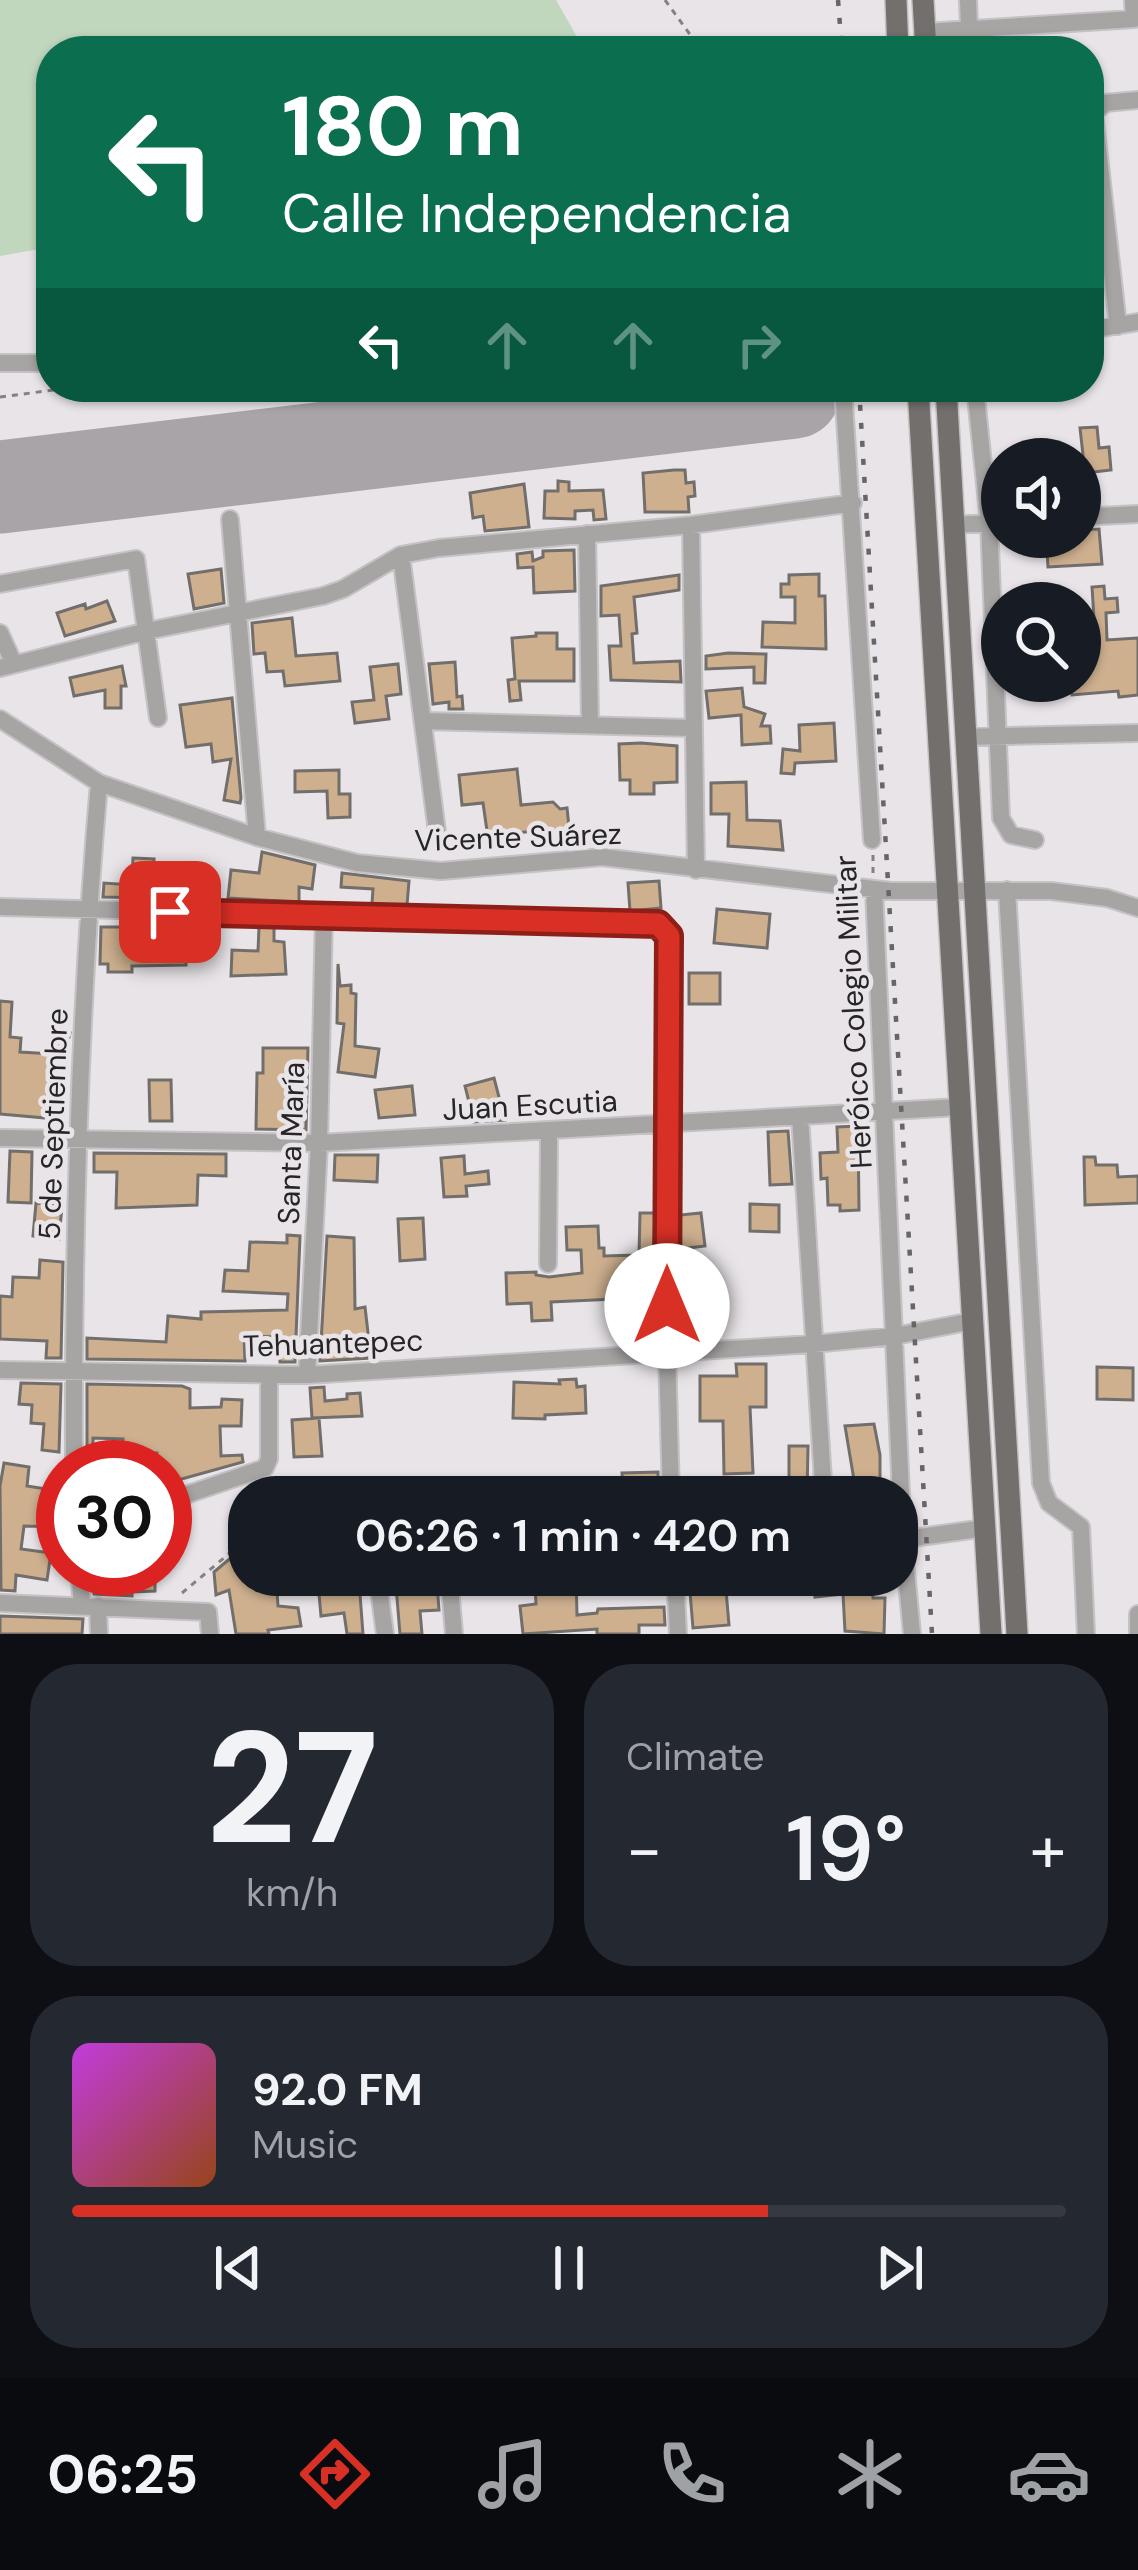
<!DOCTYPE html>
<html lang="en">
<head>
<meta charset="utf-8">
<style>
	:root { --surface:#171b24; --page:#242831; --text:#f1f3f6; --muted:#9ea1a6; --line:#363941; --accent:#d93025 }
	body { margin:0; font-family:"DM Sans",sans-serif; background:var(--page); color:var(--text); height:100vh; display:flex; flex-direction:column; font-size:45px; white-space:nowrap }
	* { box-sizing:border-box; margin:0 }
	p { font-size:39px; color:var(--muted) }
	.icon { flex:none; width:66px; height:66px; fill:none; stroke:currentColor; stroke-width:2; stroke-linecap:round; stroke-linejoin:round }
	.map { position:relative; height:1634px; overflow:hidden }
	.panel { display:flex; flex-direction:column; gap:30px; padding:30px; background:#0d0f14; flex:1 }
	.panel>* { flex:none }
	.hud { position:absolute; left:36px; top:36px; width:1068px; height:366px; border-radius:48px; box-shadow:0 3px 9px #0004; background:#0b6e4f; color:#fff; overflow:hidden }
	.controls { position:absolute; left:981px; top:438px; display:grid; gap:24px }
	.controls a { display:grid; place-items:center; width:120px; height:120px; border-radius:50%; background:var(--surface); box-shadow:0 3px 9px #0004; font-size:60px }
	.speed { position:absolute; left:36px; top:1440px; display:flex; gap:24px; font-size:60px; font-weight:700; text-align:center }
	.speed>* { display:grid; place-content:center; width:156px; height:156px; border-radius:50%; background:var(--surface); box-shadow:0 3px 9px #0004; line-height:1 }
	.speed .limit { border:18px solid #d22; background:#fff; color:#111 }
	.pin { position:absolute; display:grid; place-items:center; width:102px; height:102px; color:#fff; margin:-51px; border-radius:24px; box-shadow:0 6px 18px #0006 }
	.me { position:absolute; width:132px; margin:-66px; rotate:0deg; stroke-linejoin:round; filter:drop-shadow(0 0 9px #0008) }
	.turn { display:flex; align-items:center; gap:42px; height:252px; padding:0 48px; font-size:54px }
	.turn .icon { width:156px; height:156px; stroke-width:2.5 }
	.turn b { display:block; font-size:84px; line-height:102px }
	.lanes { display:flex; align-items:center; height:114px; padding:0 48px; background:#0003; justify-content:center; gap:60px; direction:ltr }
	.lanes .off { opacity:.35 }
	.big { font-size:90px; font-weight:600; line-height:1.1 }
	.panel .widget { flex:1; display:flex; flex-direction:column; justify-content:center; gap:18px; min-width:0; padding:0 42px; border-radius:48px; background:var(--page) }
	.panel .dial { align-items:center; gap:0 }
	.dial b { font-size:156px; line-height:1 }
	.song { display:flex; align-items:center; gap:36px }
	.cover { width:144px; height:144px; border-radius:18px; background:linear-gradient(135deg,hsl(290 70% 55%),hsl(20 70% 35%)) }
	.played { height:12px; border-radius:6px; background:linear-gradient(90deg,var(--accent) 70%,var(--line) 70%) }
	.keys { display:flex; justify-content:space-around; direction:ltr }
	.heat { display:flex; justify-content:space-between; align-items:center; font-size:66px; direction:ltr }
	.panel .tiles { flex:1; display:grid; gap:30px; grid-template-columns:1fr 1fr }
	.widget:last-child { grid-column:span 2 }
	.trip { position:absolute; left:228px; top:1476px; width:690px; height:120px; border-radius:48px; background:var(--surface); box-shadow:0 3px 9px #0004; font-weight:600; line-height:120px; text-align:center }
	.dock { display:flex; height:192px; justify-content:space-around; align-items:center; background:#090b0e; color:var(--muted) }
	.dock .icon { width:84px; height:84px }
	.dock .active { color:var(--accent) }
	.dock b { font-size:54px; color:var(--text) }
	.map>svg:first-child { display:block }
</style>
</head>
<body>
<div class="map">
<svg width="1138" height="1634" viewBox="0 0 1138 1634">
	<rect width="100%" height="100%" fill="#e8e4e8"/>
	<!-- green -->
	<path fill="#c0d7bd" d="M0,0H556L585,51H51V247L0,256Z"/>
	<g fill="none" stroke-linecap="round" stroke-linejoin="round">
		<!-- runway -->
		<path stroke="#a8a4a8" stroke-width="93" d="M0,487L794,392"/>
	</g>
	<!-- building -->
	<path fill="#ceb08f" stroke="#716e6b" stroke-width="3" d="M1097,427L1099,448L1109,447L1111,470L1085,473L1080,428Z
		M674,470H685L686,483L694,482L695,496L688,497L689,512H645L643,473Z
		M558,481L569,482V491L603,490L606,519L594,520L593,510L575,511V519L544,518L545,491H558Z
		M524,484L529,527L485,531L483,516L473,518L470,493Z
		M1099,529L1102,564L1048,567L1046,537H1080V530Z
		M574,550L575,591L534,593L533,567L518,568L517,554L532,552L533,561L543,557V551Z
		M221,569L224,603L194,609L188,574Z
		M819,574V596H825L826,649L762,647L763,622L795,623V597H781V584H789V575Z
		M679,575V590L634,597L637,633L632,634L634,663L680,661L681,682L611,680L609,646H621L619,615L601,616V586Z
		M1104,586L1105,599L1117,598L1118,612L1106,613L1107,640L1138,638V695L1119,697L1118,691L1072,695L1070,681H1080V633H1095L1092,587Z
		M107,601L115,621L65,636L57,613L85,604L86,609Z
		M292,618L296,656L337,653L340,681L285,686L283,671L267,672L265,653L254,654L252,623Z
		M536,633H557V649H574V681H519L521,700L510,701L508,680L515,679L512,638L536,636Z
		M728,653L766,654L765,683H754V667L706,669V656Z
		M455,662L457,697L462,696L463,709H449V702L433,704L429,664Z
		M398,664L401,694L386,696L389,719L355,723L352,702L374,700L370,667Z
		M122,666L126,686H121V708H105V690L74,696L70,678Z
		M742,688L744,707L765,714L761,726H770L771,743L742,745L741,715L709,718L706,691Z
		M232,698L241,798L240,803L224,800L231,759L213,762L211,744L186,747L180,705Z
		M834,723L836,761L795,763L794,774L781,773L783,749L800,751L799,725Z
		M641,743L677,746V782L654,783V794H630V780H620L619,744Z
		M517,769L521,805L553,802L560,809L567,808L570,836L544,839V829L488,838L483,803L462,805L459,775Z
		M339,770V794H350V817L328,818L327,791L295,792V771Z
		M746,782L747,820L780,821L783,850L728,846L729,814H711V783Z
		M262,852L315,865L312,889L299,887V902L228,898L231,870L259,873Z
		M133,858L154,859L153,892L182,895L183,882L203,883L202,899L103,897L104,883L132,885Z
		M342,873L409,881L407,905L372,904L373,889L341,887Z
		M659,881L661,908L630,911L628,883Z
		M717,909L770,914L767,948L714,943Z
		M134,923L172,924V941H186V965L132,966V972H108V964H100L101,927H134Z
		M259,927H274V941L284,942L286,974L231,976L232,950L258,951Z
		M338,964L340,986L351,985V993L356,994L355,1046L379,1049L375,1077L338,1072L344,1024L337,1023Z
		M689,973H720V1004H689Z
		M0,1001L12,1002L10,1037L21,1038L20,1052L53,1054L52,1034L70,1033L59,1078L57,1119L0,1114Z
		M263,1048H308L306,1130L256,1129L257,1073H263Z
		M494,1078L505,1120L474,1122L465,1086Z
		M149,1080H171L172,1121H150Z
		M412,1086L415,1115L379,1118L375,1090Z
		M858,1126L859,1210L840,1211V1205H828L827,1178L821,1179L820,1153L838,1152L837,1127Z
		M788,1131L792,1184L770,1185L768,1132Z
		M10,1151L32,1152L31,1203L8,1202Z
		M94,1153L226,1154V1176L198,1175L197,1205L116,1208L117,1172H94Z
		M335,1155H378L377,1182L334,1180Z
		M464,1156L465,1174L488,1171L489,1184L466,1186L467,1196L444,1197L441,1158Z
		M1084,1157H1095L1096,1165H1117L1118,1177L1138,1176V1203L1085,1205Z
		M36,1203L62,1206L59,1239L33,1236Z
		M750,1204L779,1205V1232L750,1231Z
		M640,1213H655L651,1332L616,1333L615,1299L551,1302L552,1320L532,1321L531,1303L507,1304L506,1273L536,1272V1275L549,1277L582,1273L581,1250H567L566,1227L598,1226L599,1248H604V1256L639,1255Z
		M701,1213L705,1246L680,1249V1215Z
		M423,1218L425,1259L400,1261L398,1219Z
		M287,1235L300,1236L295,1362H280L279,1337L244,1336L245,1361L87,1359V1338L166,1342L168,1316L201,1319V1312L287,1310L288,1294L223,1291L225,1270L248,1271L250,1242L287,1243Z
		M327,1236L354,1238L355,1309L365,1307L371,1358L320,1361Z
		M40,1260L63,1262L61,1358H46L47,1341L0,1339V1296L12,1297L13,1277L39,1278Z
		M706,1292L725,1293L724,1313H705V1321H688L687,1333H680V1299H706Z
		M736,1364H766V1407H750L753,1473L724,1474L723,1421H700V1376H737Z
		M1097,1367L1133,1368V1400L1097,1399Z
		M576,1379L577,1387L585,1386L586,1413L545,1415V1419L513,1418L514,1382L560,1384L559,1380Z
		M21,1383L61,1384L59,1452L42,1450L44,1424L31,1423L32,1405L19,1404Z
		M87,1384L182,1386L190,1389V1408L221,1407L222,1399L242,1400L241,1426H220L221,1456L242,1455L243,1462L178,1480L177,1485L165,1484V1467H157V1453L134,1452L133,1467H123V1439L93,1438V1449H87Z
		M324,1387L325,1401L347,1399V1394L360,1393L362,1416L312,1418L310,1388Z
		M319,1418L322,1456L294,1457L292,1420Z
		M874,1424L880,1455V1489L886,1490V1497H850L849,1485L855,1486L845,1426Z
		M789,1446H808L807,1495L782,1494L783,1478H789Z
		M4,1463L29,1467L27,1486L46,1489L43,1508L62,1509V1527L24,1526L21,1549L51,1553L47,1580L16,1575L15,1591L1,1590L0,1486Z
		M658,1472V1497H623L622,1473Z
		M239,1551L251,1580L276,1578L278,1606L298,1608L301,1626L268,1630L269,1634H236L229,1590L216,1595L214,1572Z
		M92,1569L155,1572V1591L132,1592V1596L94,1594Z
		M404,1575H422L423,1585L437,1584L439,1610L420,1611L422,1634H400L396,1586L404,1585Z
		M854,1575H871L873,1598H885L884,1634L845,1631L843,1594L815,1597L814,1581Z
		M556,1576H576L577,1615L597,1613L598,1609L664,1607L665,1625H639V1634H597V1629L523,1634L520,1606L536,1604L535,1586H556Z
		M359,1581L363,1634H347L344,1613L321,1616L319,1594L331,1593L330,1583Z
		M726,1590L729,1625L693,1628L690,1592Z
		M0,1616L83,1619L82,1634H0Z"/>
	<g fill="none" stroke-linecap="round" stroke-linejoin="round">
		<!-- minor casing -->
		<g stroke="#c5c2c5" stroke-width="20">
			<path id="minor" d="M968,0L970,51
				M926,32L1134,19L1133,0
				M1118,326L1094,113L1105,103L1138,100
				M1089,330L1138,322
				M0,363H51
				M843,387L872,840
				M975,387L989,522L1001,818L1011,835L1035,840
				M1080,517L1138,514
				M230,519L257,837
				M691,525L696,870
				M953,525L1002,522
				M587,534L590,723
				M401,555L437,832
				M0,584L136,559L158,718
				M0,633L14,664
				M0,668L147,631L323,596L343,589L401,555L439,548L691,525L853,503
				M0,719L99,783L257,837L357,863L441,871L602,857L891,891H1051L1107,898L1138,908
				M424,721L692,728
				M964,737L1138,733
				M874,889L903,1540L912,1634
				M1007,890L1041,1483L1049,1503L1081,1527L1086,1634
				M0,907L658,924L669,936L667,1352L671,1497
				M800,1116L824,1497
				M0,1138L319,1143L960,1107
				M548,1264L549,1133
				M0,1370L307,1375L813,1344L895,1336L972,1321
				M307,1375L319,1143L324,913
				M74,1467C73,1239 79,1011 99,783
				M165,1502L265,1468L269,1459V1375
				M898,1540L985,1528
				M79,1569L82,1605
				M377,1575L385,1634
				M449,1575L454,1634
				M675,1575L678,1634
				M0,1603L208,1612L210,1634
				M98,1606L99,1634
				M1138,1614V1633"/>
		</g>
		<!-- major casing -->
		<g stroke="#c5c2c5" stroke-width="24">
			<path id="major" d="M896,0L898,51
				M923,0L926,51
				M918,387L991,1634
				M946,387L1017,1634"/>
		</g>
		<!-- path -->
		<path stroke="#848184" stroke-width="3" stroke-dasharray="6 6" stroke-linecap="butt" d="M665,0L702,51
			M0,397L77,387
			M873,855V875
			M182,1593L249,1537"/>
		<!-- minor -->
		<use href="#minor" stroke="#a6a5a3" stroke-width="16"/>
		<!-- major -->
		<use href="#major" stroke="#726f6c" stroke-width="21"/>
		<!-- rail -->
		<path stroke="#676567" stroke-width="4.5" stroke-dasharray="6 12" stroke-linecap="butt" d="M838,0L842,51
			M859,387L932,1634"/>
	</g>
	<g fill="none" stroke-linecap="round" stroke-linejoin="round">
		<!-- route casing -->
		<g stroke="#8d1f18" stroke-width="30">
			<path id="route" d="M170,912L658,924L669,936L667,1306"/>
		</g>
		<!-- route -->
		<use href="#route" stroke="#d93025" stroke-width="21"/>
	</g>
	<g text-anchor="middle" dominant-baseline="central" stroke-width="9" stroke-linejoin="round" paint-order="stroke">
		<!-- street labels -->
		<g font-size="30" fill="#272527" stroke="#e8e4e8">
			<text transform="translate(518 837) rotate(-2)">Vicente Suárez</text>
			<text transform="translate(853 1012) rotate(-93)">Heróico Colegio Militar</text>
			<text transform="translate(530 1105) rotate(-3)">Juan Escutia</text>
			<text transform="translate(53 1124) rotate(-88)">5 de Septiembre</text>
			<text transform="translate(291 1143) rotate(-88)">Santa María</text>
			<text transform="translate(333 1343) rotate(-2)">Tehuantepec</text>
		</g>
	</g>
</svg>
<div class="controls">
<a><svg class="icon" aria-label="sound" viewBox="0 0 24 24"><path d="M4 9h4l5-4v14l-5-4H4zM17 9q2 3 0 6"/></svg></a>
<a><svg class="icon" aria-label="search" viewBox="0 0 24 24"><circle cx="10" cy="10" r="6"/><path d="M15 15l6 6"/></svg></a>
</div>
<div class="speed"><div class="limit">30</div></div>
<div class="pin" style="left:170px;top:912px;background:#d93025"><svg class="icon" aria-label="arrive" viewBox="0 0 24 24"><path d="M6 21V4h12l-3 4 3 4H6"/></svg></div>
<svg class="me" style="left:667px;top:1306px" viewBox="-20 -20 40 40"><circle r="19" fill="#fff"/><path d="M0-13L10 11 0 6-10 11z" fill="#d93025"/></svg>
<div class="trip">06:26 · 1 min · 420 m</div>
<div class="hud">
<div class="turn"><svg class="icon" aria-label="left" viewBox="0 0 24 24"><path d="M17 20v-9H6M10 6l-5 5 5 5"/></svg><div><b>180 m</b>Calle Independencia</div></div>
<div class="lanes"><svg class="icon" aria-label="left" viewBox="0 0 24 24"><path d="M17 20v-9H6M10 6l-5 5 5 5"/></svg><svg class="icon off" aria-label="ahead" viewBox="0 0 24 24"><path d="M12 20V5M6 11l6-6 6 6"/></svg><svg class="icon off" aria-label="ahead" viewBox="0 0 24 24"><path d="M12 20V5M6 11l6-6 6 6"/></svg><svg class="icon off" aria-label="right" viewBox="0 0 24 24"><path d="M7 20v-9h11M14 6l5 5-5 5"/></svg></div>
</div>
</div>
<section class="panel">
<div class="tiles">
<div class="widget dial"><b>27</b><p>km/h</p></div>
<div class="widget"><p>Climate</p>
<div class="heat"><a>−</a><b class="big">19°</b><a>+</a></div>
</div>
<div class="widget">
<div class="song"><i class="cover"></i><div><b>92.0 FM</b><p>Music</p></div></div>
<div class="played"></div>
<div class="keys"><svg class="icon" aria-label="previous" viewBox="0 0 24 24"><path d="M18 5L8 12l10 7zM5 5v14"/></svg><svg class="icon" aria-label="pause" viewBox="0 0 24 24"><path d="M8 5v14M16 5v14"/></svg><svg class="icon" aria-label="next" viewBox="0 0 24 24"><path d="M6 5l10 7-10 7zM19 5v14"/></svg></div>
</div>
</div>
</section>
<nav class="dock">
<b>06:25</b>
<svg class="icon active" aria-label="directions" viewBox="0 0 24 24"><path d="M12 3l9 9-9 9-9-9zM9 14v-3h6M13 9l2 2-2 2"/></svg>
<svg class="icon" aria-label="music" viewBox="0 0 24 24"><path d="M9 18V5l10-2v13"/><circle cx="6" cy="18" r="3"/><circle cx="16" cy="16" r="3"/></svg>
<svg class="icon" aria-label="phone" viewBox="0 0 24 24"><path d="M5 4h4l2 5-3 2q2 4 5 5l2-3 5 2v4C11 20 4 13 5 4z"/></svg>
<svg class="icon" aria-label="climate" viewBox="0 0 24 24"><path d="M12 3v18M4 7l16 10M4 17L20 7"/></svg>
<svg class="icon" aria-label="car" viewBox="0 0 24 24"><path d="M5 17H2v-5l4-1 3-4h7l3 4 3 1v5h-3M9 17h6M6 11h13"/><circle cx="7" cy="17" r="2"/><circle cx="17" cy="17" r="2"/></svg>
</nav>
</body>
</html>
